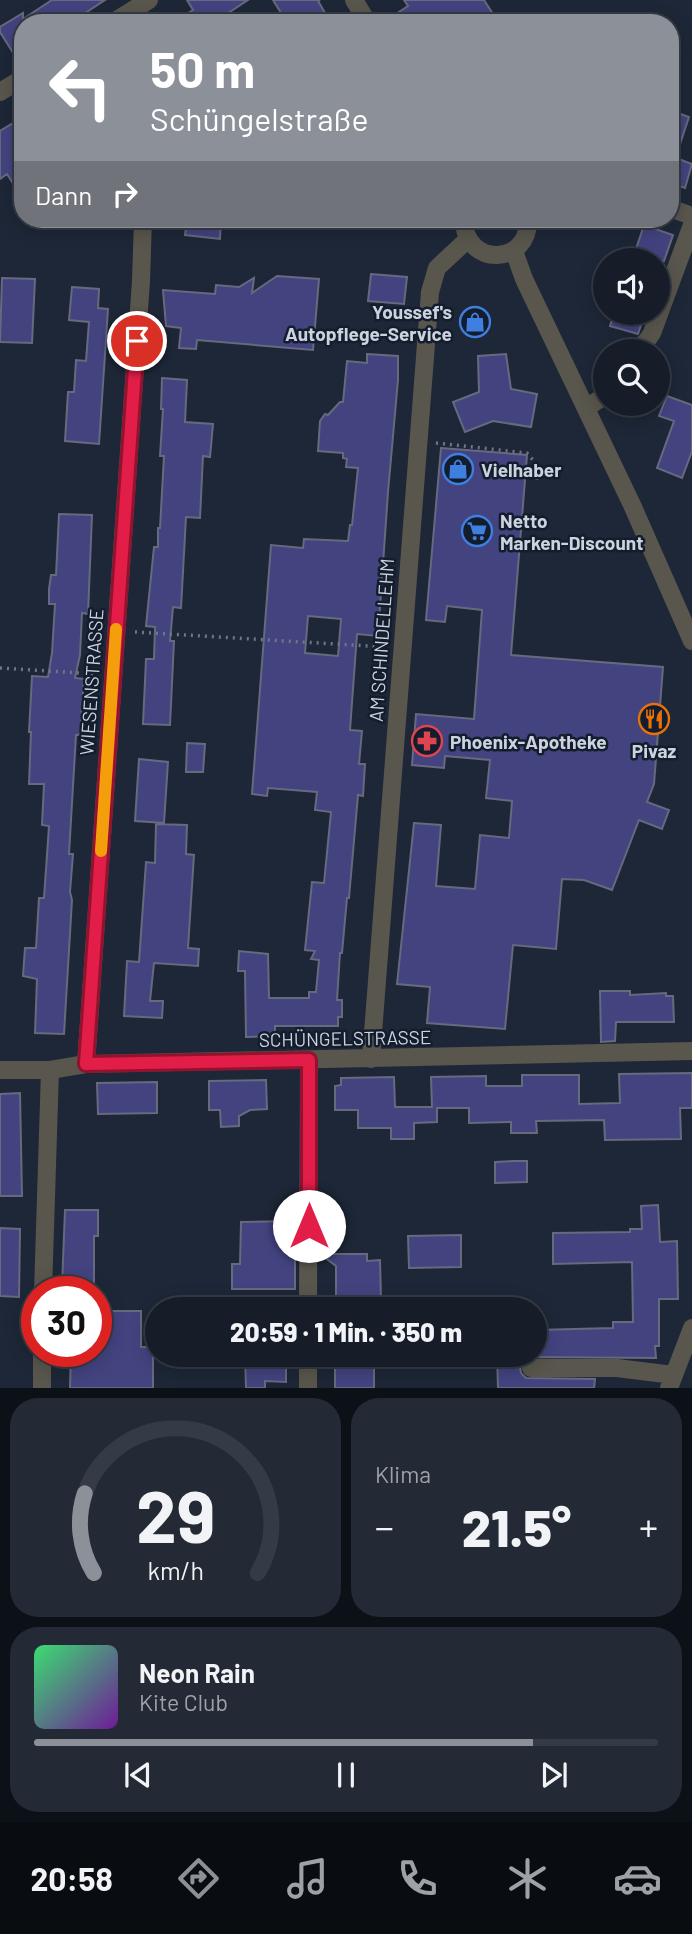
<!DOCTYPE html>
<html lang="de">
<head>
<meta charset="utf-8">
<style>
	:root { --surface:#161d29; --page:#232a35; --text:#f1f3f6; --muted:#9ea2a8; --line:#353b46; --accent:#8c9099 }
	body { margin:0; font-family:Barlow,sans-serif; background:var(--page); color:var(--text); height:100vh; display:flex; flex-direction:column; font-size:26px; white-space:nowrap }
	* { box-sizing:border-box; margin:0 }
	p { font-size:23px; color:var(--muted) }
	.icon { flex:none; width:38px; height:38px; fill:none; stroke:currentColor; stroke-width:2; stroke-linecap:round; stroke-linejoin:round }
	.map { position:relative; height:1388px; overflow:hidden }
	.panel { display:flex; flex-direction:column; gap:10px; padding:10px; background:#0c1017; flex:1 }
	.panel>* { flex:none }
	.banner { position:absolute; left:14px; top:14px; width:665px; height:214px; border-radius:28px; box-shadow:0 4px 18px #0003,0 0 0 2px var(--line); background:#8c9099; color:#fff; overflow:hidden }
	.controls { position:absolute; left:593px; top:248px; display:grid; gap:14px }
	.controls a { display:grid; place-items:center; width:77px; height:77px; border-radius:50%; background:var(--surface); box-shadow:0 4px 18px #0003,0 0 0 2px var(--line); font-size:35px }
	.speed { position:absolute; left:21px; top:1276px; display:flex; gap:14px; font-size:35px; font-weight:700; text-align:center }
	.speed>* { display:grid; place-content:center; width:91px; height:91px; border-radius:50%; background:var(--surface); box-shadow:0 4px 18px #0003,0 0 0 2px var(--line); line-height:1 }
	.speed .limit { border:10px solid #d22; background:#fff; color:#111 }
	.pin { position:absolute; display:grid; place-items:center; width:60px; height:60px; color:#fff; margin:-30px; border:4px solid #fff; border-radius:50%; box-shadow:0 2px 7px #0007 }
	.me { position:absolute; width:77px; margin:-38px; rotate:0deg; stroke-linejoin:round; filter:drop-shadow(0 0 5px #0008) }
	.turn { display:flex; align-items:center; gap:24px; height:147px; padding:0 21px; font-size:32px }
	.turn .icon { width:91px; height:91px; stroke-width:2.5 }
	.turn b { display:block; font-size:49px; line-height:60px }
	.then { display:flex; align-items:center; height:66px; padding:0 21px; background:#0003; gap:14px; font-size:26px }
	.big { font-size:52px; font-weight:800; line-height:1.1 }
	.panel .tile { flex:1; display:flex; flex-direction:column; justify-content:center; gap:10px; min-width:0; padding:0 24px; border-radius:28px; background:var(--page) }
	.panel .dial { align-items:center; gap:0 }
	.dial svg { height:182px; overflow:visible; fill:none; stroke:var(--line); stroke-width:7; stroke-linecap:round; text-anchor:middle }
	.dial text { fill:var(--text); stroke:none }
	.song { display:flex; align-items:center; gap:21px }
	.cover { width:84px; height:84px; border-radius:10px; background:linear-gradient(135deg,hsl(140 70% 55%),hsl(280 70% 35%)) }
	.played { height:7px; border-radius:4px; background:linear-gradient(90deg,var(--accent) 80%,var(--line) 80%) }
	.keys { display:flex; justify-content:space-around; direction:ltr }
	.heat { display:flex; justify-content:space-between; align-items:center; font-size:38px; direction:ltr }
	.panel .tiles { flex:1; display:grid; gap:10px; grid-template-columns:1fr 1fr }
	.tile:last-child { grid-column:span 2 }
	.trip { position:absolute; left:145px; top:1297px; width:402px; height:70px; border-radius:35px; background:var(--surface); box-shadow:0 4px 18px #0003,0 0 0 2px var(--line); font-weight:800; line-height:70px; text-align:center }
	.menu { display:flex; height:112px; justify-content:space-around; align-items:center; background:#090c10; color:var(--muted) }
	.menu .icon { width:49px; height:49px }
	.menu .active { color:var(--accent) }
	.menu b { font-size:32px; color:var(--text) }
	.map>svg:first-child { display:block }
</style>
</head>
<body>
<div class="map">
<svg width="692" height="1388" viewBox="0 0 692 1388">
	<rect width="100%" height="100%" fill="#1d2737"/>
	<!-- building -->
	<path fill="#434380" stroke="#67697f" stroke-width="2" fill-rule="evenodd" d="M52,0H105L70,23H23L22,67L0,32V27L23,13V19Z
		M187,0H248L213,23H172L193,10Z
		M273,0H320L318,1L331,23H299L294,16L286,21Z
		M404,0H484L493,14L478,23H382L408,6Z
		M670,110L689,117L673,165L670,164Z
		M23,117V199L7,174L0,179V131Z
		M676,158L692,164L685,188L670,183V174Z
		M187,219H221L220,239L185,235Z
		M644,225L673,235L664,261H632Z
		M371,274L407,277L404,304L368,301Z
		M277,276L319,279L313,350L197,340L196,349L179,348L181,328L166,326L163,290L215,294L216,285L239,287L254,278L252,293Z
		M2,278L35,279L32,343L0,342Z
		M72,287L99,289L98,308L108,309L99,444L65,441L68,392H74L76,360L86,361L89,322L69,320Z
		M614,313H645L638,334L610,326Z
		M367,354L398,356V380L388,492L378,636L357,634L350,730L362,731L359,764H365L363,796L358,795L349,898H347L342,953H340L337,1000H342V1017H338V1026H275V1036L246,1037L245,971H238L239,951L268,954L269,998H309V992H316L319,960L311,959L315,951L305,950L312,882L324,883L331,812L315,810L317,792L268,788L267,796L252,794L271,545L303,548L304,539L348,541L350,525H352L358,468L346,467L347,459L343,458V453L318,451L320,421L325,414L328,415L340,402H343L347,361L367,363ZM308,616L341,619L338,656L305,653Z
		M506,354L511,389L537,394L531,427L493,421L465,432L453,402L479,392L478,356Z
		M162,378L187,380L185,422L213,424L210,457L203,456L200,518L186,517L181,608L173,607L170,641H174L170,725L143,724L146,659H154L155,627L146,626L154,547H158V528H160L164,456H160L163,409H161Z
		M667,396L692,405V451L682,478L657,468L674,421L659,416Z
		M441,448L527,455L511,655L663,667L654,784L647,802L669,810L662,829L639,820L612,890L584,880L562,879L556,949L513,945L505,1029L427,1023L430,987L397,984L414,823L441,825L436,886L475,889L480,835L509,838L512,801L486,798L490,760L445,756L444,768L412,765L416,714L474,719L482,610L447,606L445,622L426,620Z
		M59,514L92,515L88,614L82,613L80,655L75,678L84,679L80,735H76L69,854H73L70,892L72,900L64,1034L35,1033L37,979L23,976L25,948H36L39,898H44L49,826L42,825L44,784H29L31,732H29L32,676L48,677L52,653L55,604H49V589L51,575H56Z
		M187,743L205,744L203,772H186Z
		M139,759L168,762L164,823L135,821Z
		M156,824L187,825L186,854L194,855L188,948L199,949L198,966L154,963L150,1001H163L162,1018L124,1016L127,961L139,962L146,862L155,863Z
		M600,991H630V995L666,993V996H673L674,1022H616L615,1041L601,1042Z
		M692,1073V1108H680L681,1139L605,1140L604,1120L536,1121L537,1133H511V1122L469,1123V1108H437V1122L414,1123V1139H391V1128H358V1110H335V1086L341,1085V1078L394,1077L395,1107H432L431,1077L486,1076V1086H522V1075H579V1104L620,1103L619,1074Z
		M266,1080L267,1109L250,1110L239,1116V1126L221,1127L220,1110H209V1081Z
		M157,1082V1113L98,1114L97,1083Z
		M20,1093L22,1196H0V1094Z
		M513,1161H527V1182L495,1183V1162Z
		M658,1205L660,1242L677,1241L678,1299H659V1346H655L656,1358L530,1357L522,1362L520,1367L521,1373L526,1378L595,1379L594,1388H498L497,1354H536V1330L613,1328V1322H633L632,1262L553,1264V1233L630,1232V1229H642L641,1206Z
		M65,1210H98V1236H94V1292H64V1286H62Z
		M295,1221V1289H232V1264H240L241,1222Z
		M0,1228L20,1229L19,1297L0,1296Z
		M461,1235V1267L409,1268L408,1236Z
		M320,1254H367V1261L380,1260L381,1300L361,1301V1309H336V1266Z
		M105,1311H141V1347H153V1388H70L71,1351H96V1332H105Z
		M335,1354H374V1388H335Z
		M245,1356L286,1357V1382L265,1381V1388H246Z"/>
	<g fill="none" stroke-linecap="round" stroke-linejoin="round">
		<!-- path -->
		<path stroke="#6f7785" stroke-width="3.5" stroke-dasharray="2 5" stroke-linecap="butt" d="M436,443L527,453L533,460L538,483
			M135,632L386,647
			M0,668L96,674"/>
		<!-- minor -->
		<path stroke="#59564d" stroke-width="18" d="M354,0L368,23
			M112,23L149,0
			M0,92L23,78
			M670,208L692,216
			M464,219C464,268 530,266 528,219
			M514,251L524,279L633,507L692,641
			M633,352L646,342L652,333L692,225
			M586,408L606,395
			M371,1059L430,292L437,268L468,239
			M86,1064L141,281L143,219
			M0,1070H50L86,1064L692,1051
			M43,1292L50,1070
			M308,1309L309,1060
			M531,1368H617L673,1375
			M42,1388V1351
			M308,1388V1354
			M669,1388L692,1328"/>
	</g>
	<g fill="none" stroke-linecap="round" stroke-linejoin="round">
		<!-- route casing -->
		<g stroke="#92132f" stroke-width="18">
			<path id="route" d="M137,341L86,1064L309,1060V1226"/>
		</g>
		<!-- route -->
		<use href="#route" stroke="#e11d48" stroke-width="12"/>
		<!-- slow -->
		<path stroke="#f59e0b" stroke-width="12" d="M101,851L116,629"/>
	</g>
	<!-- icons -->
	<defs>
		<g id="shop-ring" transform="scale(1.575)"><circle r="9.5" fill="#131d2d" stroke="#3f7fe0" stroke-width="1.5"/><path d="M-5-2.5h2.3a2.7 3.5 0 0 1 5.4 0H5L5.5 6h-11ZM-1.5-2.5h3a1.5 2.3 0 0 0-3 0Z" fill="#3f7fe0"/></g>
		<g id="supermarket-ring" transform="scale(1.575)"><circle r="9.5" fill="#131d2d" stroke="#3f7fe0" stroke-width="1.5"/><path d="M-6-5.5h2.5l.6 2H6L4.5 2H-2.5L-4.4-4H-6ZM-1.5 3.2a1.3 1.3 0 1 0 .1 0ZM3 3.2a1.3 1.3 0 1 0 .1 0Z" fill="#3f7fe0"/></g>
		<g id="restaurant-ring" transform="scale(1.575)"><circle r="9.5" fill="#131d2d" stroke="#e8710a" stroke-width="1.5"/><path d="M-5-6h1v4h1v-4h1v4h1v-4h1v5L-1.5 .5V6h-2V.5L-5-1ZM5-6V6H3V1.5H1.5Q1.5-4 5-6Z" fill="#e8710a"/></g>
		<g id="pharmacy-ring" transform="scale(1.575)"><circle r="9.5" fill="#131d2d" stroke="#e0444e" stroke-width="1.5"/><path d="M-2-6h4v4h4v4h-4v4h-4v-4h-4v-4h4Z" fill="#e0444e"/></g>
	</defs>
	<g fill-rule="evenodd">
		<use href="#shop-ring" x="475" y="322"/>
		<use href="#shop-ring" x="458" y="469"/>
		<use href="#supermarket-ring" x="477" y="531"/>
		<use href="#restaurant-ring" x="654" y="719"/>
		<use href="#pharmacy-ring" x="427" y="741"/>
	</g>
	<g text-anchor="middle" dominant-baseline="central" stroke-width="5" stroke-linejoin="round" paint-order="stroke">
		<!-- poi labels -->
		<g font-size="19" font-weight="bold" fill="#cdd3de" stroke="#131d2d" text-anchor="start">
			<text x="452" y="311" text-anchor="end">Youssef's<tspan x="452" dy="22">Autopflege-Service</tspan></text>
			<text x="481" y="469">Vielhaber</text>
			<text x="500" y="520">Netto<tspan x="500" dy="22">Marken-Discount</tspan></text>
			<text x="450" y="741">Phoenix-Apotheke</text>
			<text x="654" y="750" text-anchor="middle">Pivaz</text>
		</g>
		<!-- street labels -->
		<g font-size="19" fill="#cdd3de" stroke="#131d2d">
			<text transform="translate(381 640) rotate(-86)">AM SCHINDELLEHM</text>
			<text transform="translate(91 682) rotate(-86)">WIESENSTRASSE</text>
			<text transform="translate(345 1038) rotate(-1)">SCHÜNGELSTRASSE</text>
		</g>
	</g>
</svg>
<div class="controls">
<a><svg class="icon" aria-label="sound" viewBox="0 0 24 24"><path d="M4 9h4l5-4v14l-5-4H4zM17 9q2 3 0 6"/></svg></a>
<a><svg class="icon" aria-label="search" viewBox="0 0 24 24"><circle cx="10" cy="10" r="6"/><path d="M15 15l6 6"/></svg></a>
</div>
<div class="speed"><div class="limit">30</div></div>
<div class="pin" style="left:137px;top:341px;background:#d93025"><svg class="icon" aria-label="arrive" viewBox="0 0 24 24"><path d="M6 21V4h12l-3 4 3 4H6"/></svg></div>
<svg class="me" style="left:309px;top:1226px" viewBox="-20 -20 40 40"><circle r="19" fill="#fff"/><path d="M0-13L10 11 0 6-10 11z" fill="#e11d48"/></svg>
<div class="trip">20:59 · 1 Min. · 350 m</div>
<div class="banner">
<div class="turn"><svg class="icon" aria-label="left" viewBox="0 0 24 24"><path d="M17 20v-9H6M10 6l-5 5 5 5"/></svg><div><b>50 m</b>Schüngelstraße</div></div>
<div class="then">Dann<svg class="icon" aria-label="right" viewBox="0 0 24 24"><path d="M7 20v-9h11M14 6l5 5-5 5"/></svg></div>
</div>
</div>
<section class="panel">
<div class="tiles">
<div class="tile dial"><svg viewBox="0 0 100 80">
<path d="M14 69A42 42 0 1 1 86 69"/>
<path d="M14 69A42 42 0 0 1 10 34" stroke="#8c9099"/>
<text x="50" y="56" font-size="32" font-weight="700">29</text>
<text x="50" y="72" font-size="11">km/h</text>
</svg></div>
<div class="tile"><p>Klima</p>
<div class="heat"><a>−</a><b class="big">21.5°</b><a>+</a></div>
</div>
<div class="tile">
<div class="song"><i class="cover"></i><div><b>Neon Rain</b><p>Kite Club</p></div></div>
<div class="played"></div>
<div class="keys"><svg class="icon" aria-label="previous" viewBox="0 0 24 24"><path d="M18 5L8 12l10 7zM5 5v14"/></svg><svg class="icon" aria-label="pause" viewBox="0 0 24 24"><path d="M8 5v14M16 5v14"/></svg><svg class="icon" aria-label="next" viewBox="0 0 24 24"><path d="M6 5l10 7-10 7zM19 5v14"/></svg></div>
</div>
</div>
</section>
<nav class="menu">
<b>20:58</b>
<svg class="icon active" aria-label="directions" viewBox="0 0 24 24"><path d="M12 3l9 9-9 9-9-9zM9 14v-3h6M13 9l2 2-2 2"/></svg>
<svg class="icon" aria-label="music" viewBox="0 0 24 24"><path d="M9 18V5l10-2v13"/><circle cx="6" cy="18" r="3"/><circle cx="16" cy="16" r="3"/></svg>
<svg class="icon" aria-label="phone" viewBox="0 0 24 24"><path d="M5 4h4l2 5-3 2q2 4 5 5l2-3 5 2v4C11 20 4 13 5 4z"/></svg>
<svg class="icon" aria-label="climate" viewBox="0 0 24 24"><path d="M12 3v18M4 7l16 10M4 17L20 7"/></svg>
<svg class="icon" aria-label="car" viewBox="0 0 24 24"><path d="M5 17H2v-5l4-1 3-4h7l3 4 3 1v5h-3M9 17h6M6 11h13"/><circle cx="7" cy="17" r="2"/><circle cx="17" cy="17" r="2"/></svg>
</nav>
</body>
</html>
